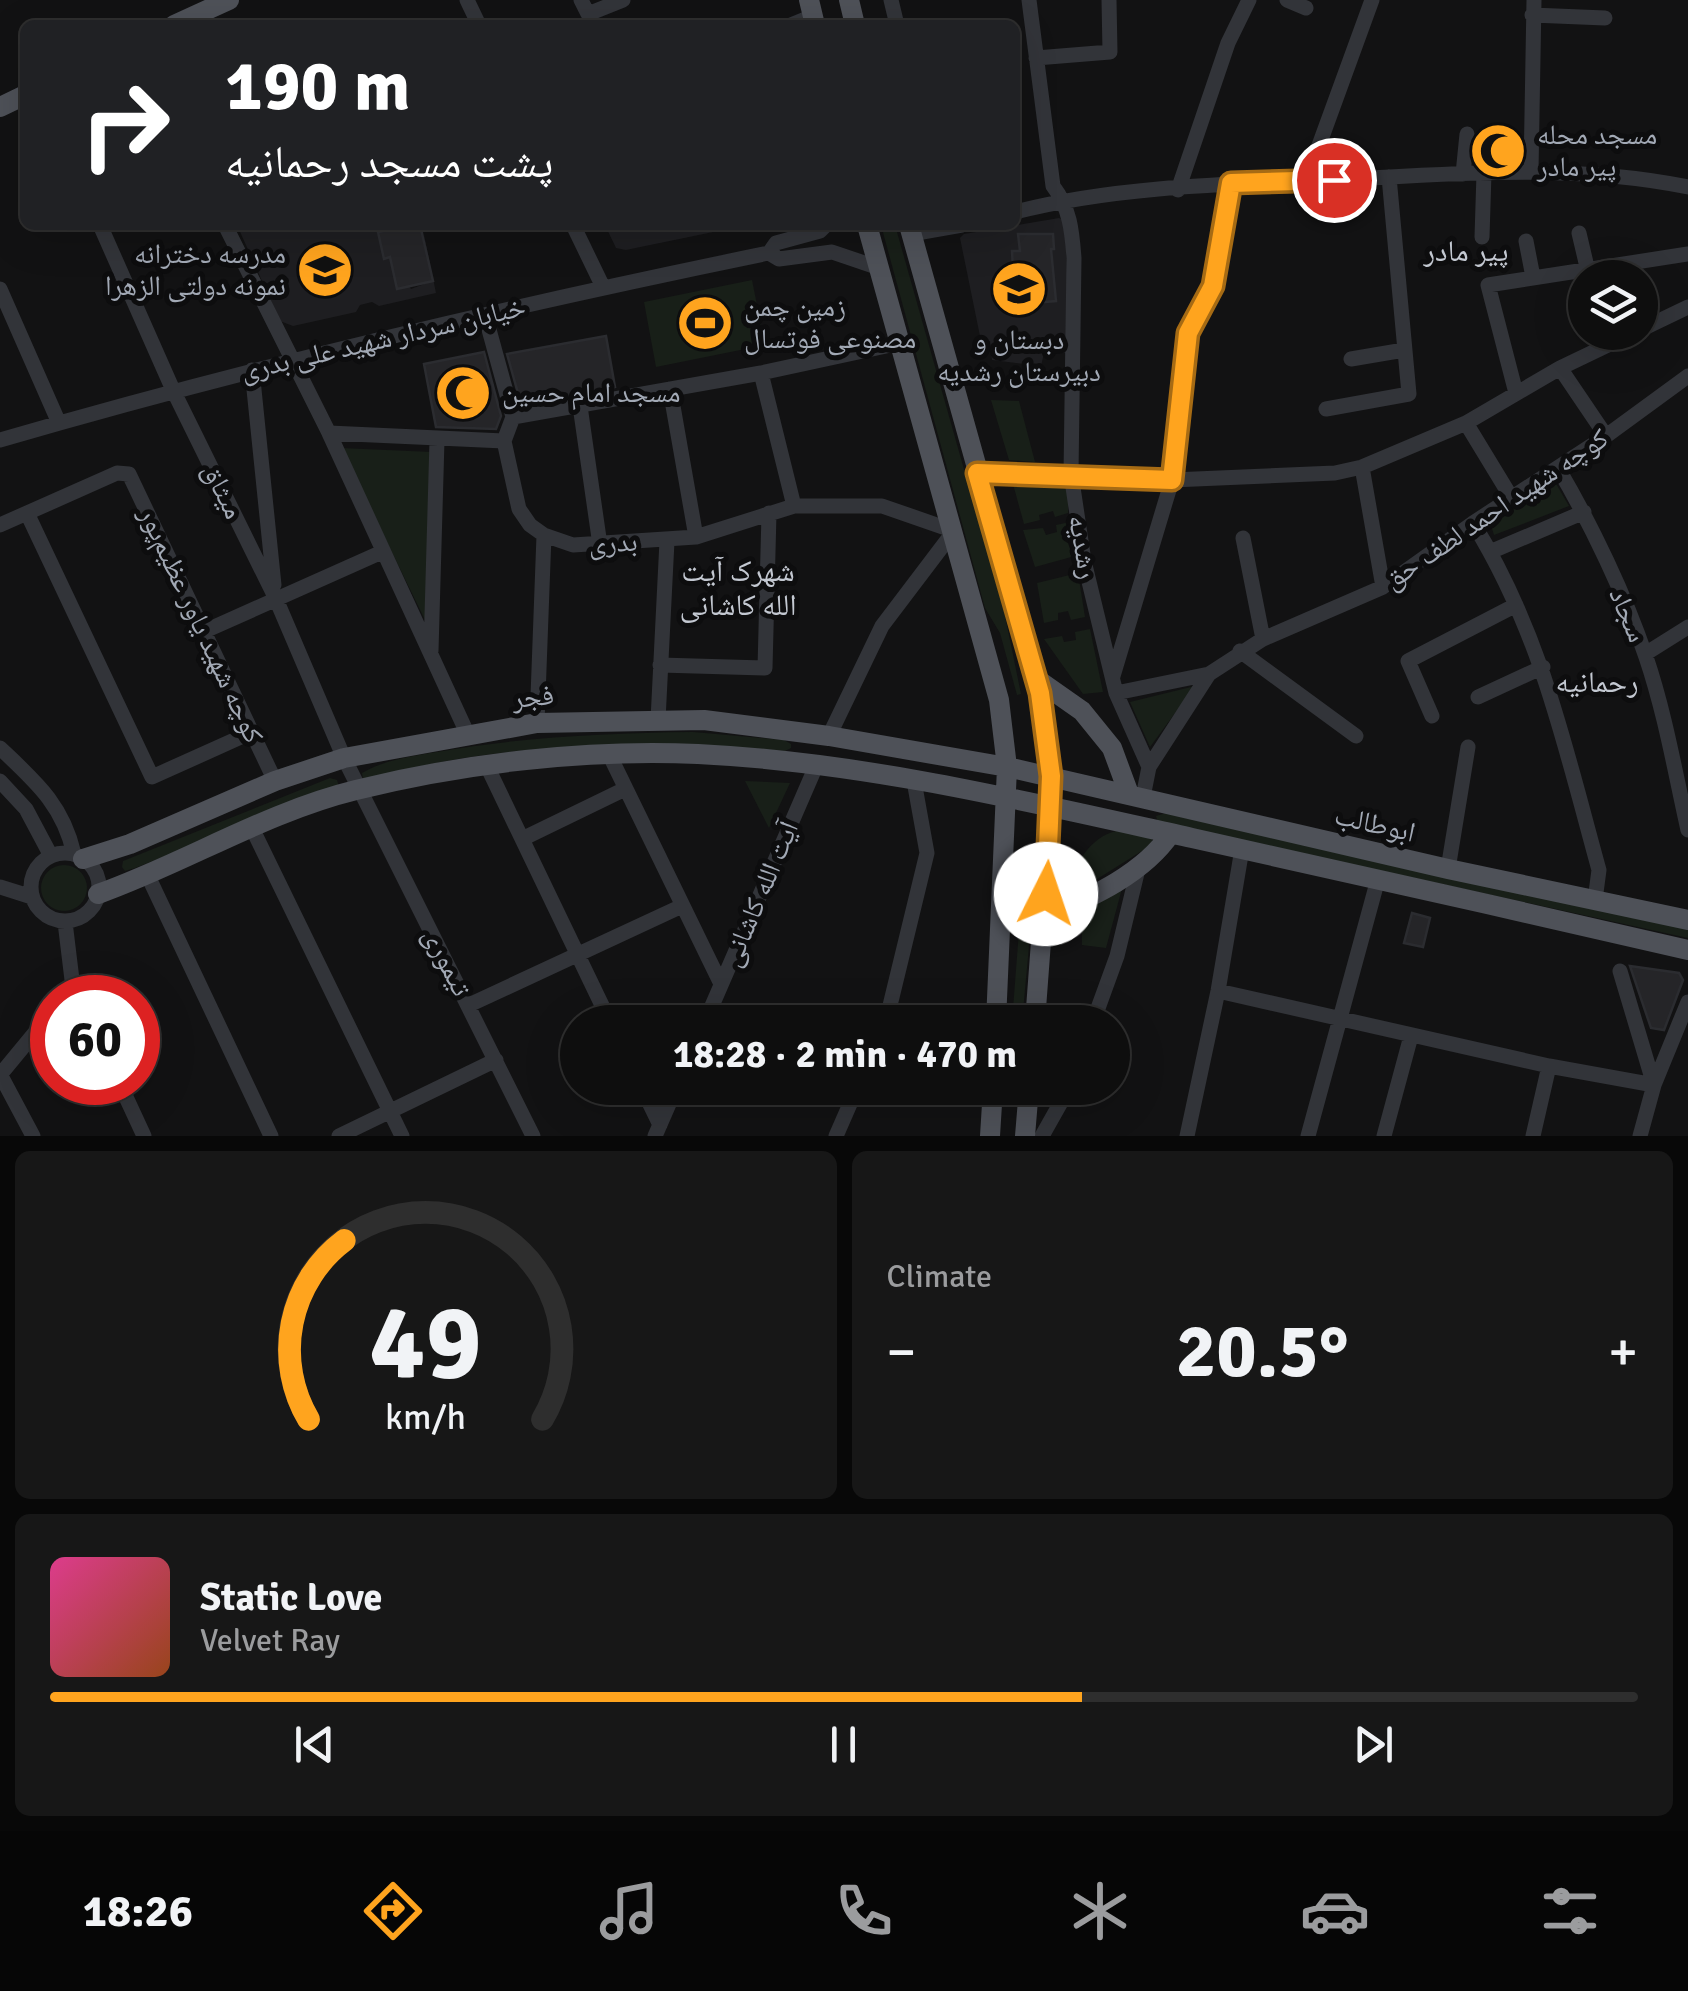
<!DOCTYPE html>
<html lang="en">
<head>
<meta charset="utf-8">
<style>
	:root { --surface:#0e0e0e; --page:#171717; --text:#f1f3f6; --muted:#9b9c9e; --line:#2e2e2e; --accent:#ffa41e }
	body { margin:0; font-family:Signika,"Noto Naskh Arabic",sans-serif; background:var(--page); color:var(--text); height:100vh; display:flex; flex-direction:column; font-size:38px; white-space:nowrap }
	* { box-sizing:border-box; margin:0 }
	p { font-size:32px; color:var(--muted) }
	.icon { flex:none; width:55px; height:55px; fill:none; stroke:currentColor; stroke-width:2; stroke-linecap:round; stroke-linejoin:round }
	.map { position:relative; height:1136px; overflow:hidden }
	.side { display:flex; flex-direction:column; gap:15px; padding:15px; background:#080808; flex:1 }
	.side>* { flex:none }
	.hud { position:absolute; left:20px; top:20px; width:1000px; height:210px; border-radius:15px; box-shadow:0 10px 40px #0002,0 0 0 2px var(--line); background:#202124; color:#fff; overflow:hidden }
	.controls { position:absolute; left:1568px; top:260px; display:grid; gap:20px }
	.controls a { display:grid; place-items:center; width:90px; height:90px; border-radius:50%; background:var(--surface); box-shadow:0 10px 40px #0002,0 0 0 2px var(--line); font-size:50px }
	.speed { position:absolute; left:30px; top:975px; display:flex; gap:20px; font-size:50px; font-weight:700; text-align:center }
	.speed>* { display:grid; place-content:center; width:130px; height:130px; border-radius:50%; background:var(--surface); box-shadow:0 10px 40px #0002,0 0 0 2px var(--line); line-height:1 }
	.speed .limit { border:15px solid #d22; background:#fff; color:#111 }
	.pin { position:absolute; display:grid; place-items:center; width:85px; height:85px; color:#fff; margin:-42px; border:5px solid #fff; border-radius:50%; box-shadow:0 2px 10px #0007 }
	.me { position:absolute; width:110px; margin:-55px; rotate:4deg; stroke-linejoin:round; filter:drop-shadow(0 0 8px #0008) }
	.turn { display:flex; align-items:center; gap:35px; height:210px; padding:0 40px; font-size:45px }
	.turn .icon { width:130px; height:130px; stroke-width:2.5 }
	.turn b { display:block; font-size:70px; line-height:85px }
	.big { font-size:75px; font-weight:800; line-height:1.1 }
	.side .card { flex:1; display:flex; flex-direction:column; justify-content:center; gap:15px; min-width:0; padding:0 35px; border-radius:15px; background:var(--page) }
	.side .dial { align-items:center; gap:0 }
	.dial svg { height:260px; overflow:visible; fill:none; stroke:var(--line); stroke-width:7; stroke-linecap:round; text-anchor:middle }
	.dial text { fill:var(--text); stroke:none }
	.song { display:flex; align-items:center; gap:30px }
	.cover { width:120px; height:120px; border-radius:15px; background:linear-gradient(135deg,hsl(330 70% 55%),hsl(20 70% 35%)) }
	.played { height:10px; border-radius:5px; background:linear-gradient(90deg,var(--accent) 65%,var(--line) 65%) }
	.keys { display:flex; justify-content:space-around; direction:ltr }
	.heat { display:flex; justify-content:space-between; align-items:center; font-size:55px; direction:ltr }
	.side .tiles { flex:1; display:grid; gap:15px; grid-template-columns:1fr 1fr }
	.card:last-child { grid-column:span 2 }
	.trip { position:absolute; left:560px; top:1005px; width:570px; height:100px; border-radius:50px; background:var(--surface); box-shadow:0 10px 40px #0002,0 0 0 2px var(--line); font-weight:800; line-height:100px; text-align:center }
	.tabs { display:flex; height:160px; justify-content:space-around; align-items:center; background:#060606; color:var(--muted) }
	.tabs .icon { width:70px; height:70px }
	.tabs .current { color:var(--accent) }
	.tabs b { font-size:45px; color:var(--text) }
	.map>svg:first-child { display:block }
</style>
</head>
<body>
<div class="map">
<svg width="1688" height="1136" viewBox="0 0 1688 1136">
	<rect width="100%" height="100%" fill="#121213"/>
	<!-- built -->
	<path fill="#1e1e21" d="M1059,218L1065,221L1070,354L1045,349L1041,366L992,360L990,341H981L960,238L964,234Z
		M237,225H382L383,231L379,232L384,258L390,257L398,289L409,286L411,289L432,281L422,225L436,293L379,306L372,302L360,305L356,312L293,326L280,321Z
		M605,225H747L626,250L616,248Z"/>
	<!-- green -->
	<path fill="#181f18" d="M881,225H895L1004,611L1021,694L1017,695L1000,633L985,608Z
		M752,280L765,345L656,367L644,302Z
		M991,400L1019,401L1035,462L1009,460Z
		M341,448L432,452L427,624Z
		M1555,482L1569,506L1494,535L1490,522Z
		M1013,484L1069,485L1068,513L1055,517L1053,511L1039,515L1040,520L1024,524Z
		M1070,522L1075,556L1035,567L1023,530L1043,528L1046,535L1057,532L1056,525Z
		M1078,573L1085,617L1071,620L1068,611L1058,613V620L1044,623L1037,583Z
		M1090,629L1103,692L1083,694L1044,639L1062,636L1064,642L1076,640L1075,632Z
		M1195,686L1150,747L1130,702Z
		M693,732L784,740L791,744V748L785,751C687,743 590,742 492,754C449,759 405,770 363,779L362,773C384,760 412,756 437,752C522,737 607,733 693,732Z
		M330,778L337,780L339,787L135,868L125,871L122,867L123,861Z
		M745,781L790,783L769,828Z
		M1166,813L1688,929V938L1158,822L1156,816Z
		M1122,830L1151,835L1153,844L1078,891L1070,885C1076,860 1094,833 1122,830Z
		M41 888a23 23 0 1 1 46 0a23 23 0 1 1-46 0Z
		M1023,878L1029,946L1022,1022H1012Z
		M1124,881L1106,948L1082,945V906Z"/>
	<!-- building -->
	<path fill="#252528" stroke="#2b2c30" stroke-width="2.5" d="M1478,138H1520V161L1476,162Z
		M382,225H420L433,281L397,289L390,257L384,259L378,232L383,231Z
		M1018,234H1053L1054,249H1051L1056,301L1021,304L1020,287L1014,288L1012,251H1020Z
		M606,336L615,387L521,404L507,354Z
		M484,352L501,416L496,429L436,427L424,364Z
		M1412,913L1430,918L1423,947L1404,943Z
		M1630,966L1679,973L1683,980L1664,1030L1651,1028Z"/>
	<g fill="none" stroke-linecap="round" stroke-linejoin="round">
		<!-- minor -->
		<path stroke="#323439" stroke-width="15" d="M467,0L479,25
			M581,0L588,14L623,0
			M891,0L897,25
			M1029,0L1053,186C1070,208 1072,231 1074,258L1071,474L1084,561L1116,693L1149,767
			M1287,0L1306,8
			M1532,15L1605,18
			M791,25L813,16
			M1036,58L1110,52L1109,0
			M1531,171L1534,0
			M1463,174L1467,134
			M1306,181L1372,0
			M1178,190L1228,43L1249,0
			M1015,212C1116,186 1228,184 1332,180C1450,174 1571,163 1688,187
			M100,225L173,390L276,599L344,758L533,1136
			M225,225L329,433L468,735
			M573,225L603,287
			M1579,233L1587,267
			M911,234L962,225
			M1482,237L1484,173
			M1526,241L1533,277
			M769,253L776,243L820,231L826,225
			M0,289L59,423
			M485,315L513,417L504,441
			M1640,330L1688,307
			M1351,359L1404,350
			M1560,368L1606,436
			M252,370L274,585
			M761,373L794,506
			M670,389L696,537
			M1516,393L1488,285L1688,254
			M580,406L600,545
			M1326,409L1409,394L1389,177
			M513,417L761,373L900,343
			M1466,423L1511,497
			M329,433L504,441L519,509L530,525L544,535L573,545L696,537L794,506H882L954,531L882,626L829,736
			M0,440C254,366 510,306 769,253L779,259L832,252L879,268
			M1362,467L1383,587
			M1558,468C1591,524 1625,595 1646,657C1665,713 1675,772 1688,830
			M977,473L1172,480L1335,473L1362,467L1466,423L1560,368L1635,332
			M27,513L152,777L252,732
			M1473,523C1541,633 1565,747 1599,870L1595,900
			M0,525L117,473L129,474L275,781
			M1243,538L1263,639
			M1490,552L1584,512
			M205,631L382,552
			M431,651L437,440
			M1240,651L1356,736
			M1645,654L1688,627
			M660,665L765,668L769,513
			M1113,676L1172,480L1188,333L1213,286L1231,183
			M1116,693L1209,674
			M1478,697L1543,667
			M1432,716L1408,661L1516,605
			M658,720L667,541
			M537,723L544,535
			M0,748C36,782 63,805 74,854
			M609,754L721,984
			M487,766L610,1022
			M0,781L26,809L51,856
			M1143,797L1149,767L1209,674L1263,639L1383,587L1473,523L1606,436L1688,376
			M252,828L402,1136
			M522,839L625,789
			M31 887a34 34 0 1 1 68 0a34 34 0 1 1-68 0Z
			M1448,869L1468,747
			M148,876L271,1136
			M0,887L32,897
			M1218,991L1549,1066L1654,1085L1620,971
			M65,998L73,988L65,922
			M469,1005L682,906
			M889,1015L963,1018V1022
			M705,1022L816,766
			M886,1022L927,853L914,781
			M1093,1022L1117,956L1139,865
			M0,1074L33,1136
			M0,1075L52,1012
			M119,1082L144,1136
			M642,1088L660,1125
			M339,1136L496,1060
			M655,1136L676,1088
			M836,1136L857,1088
			M1042,1136L1069,1088
			M1187,1136L1218,991L1242,849
			M1308,1136L1378,879
			M1384,1136L1411,1036
			M1533,1136L1549,1066
			M1640,1136L1654,1085L1688,1002"/>
		<!-- major -->
		<path stroke="#4e5158" stroke-width="20" d="M809,0L815,25
			M849,0L855,25
			M174,25L229,0
			M0,107L25,95
			M867,225L999,700L1007,767L996,1022
			M909,225L1040,693L1051,776V808L1035,1022
			M1035,678L1082,711L1112,748L1129,794
			M83,859L130,844L275,781L344,758L537,723L704,720L829,736L1007,767L1448,869L1688,920
			M98,894C185,863 266,812 356,790C464,763 587,749 698,754C864,762 1030,802 1192,838C1357,874 1523,912 1688,950
			M1044,918C1089,898 1143,875 1171,833
			M990,1136L993,1088
			M1025,1136L1029,1088"/>
	</g>
	<g fill="none" stroke-linecap="round" stroke-linejoin="round">
		<!-- route casing -->
		<g stroke="#a66b14" stroke-width="25">
			<path id="route" d="M1046,894L1051,776L1040,693L977,473L1172,480L1188,333L1213,286L1231,183L1334,180"/>
		</g>
		<!-- route -->
		<use href="#route" stroke="#ffa41e" stroke-width="18"/>
	</g>
	<!-- icons -->
	<defs>
		<g id="mosque-disc" transform="scale(2.875)"><circle r="9.5" fill="#ffa41e" stroke="#0d0d0e"/><path d="M3.5-4.9A6 6 0 1 0 3.5 4.9A5 5 0 1 1 3.5-4.9Z" fill="#111"/></g>
		<g id="school-disc" transform="scale(2.875)"><circle r="9.5" fill="#ffa41e" stroke="#0d0d0e"/><path d="M0-5L7-2L0 1L-7-2ZM-4 1L0 2.5L4 1V4Q0 6-4 4Z" fill="#111"/></g>
		<g id="stadium-disc" transform="scale(2.875)"><circle r="9.5" fill="#ffa41e" stroke="#0d0d0e"/><path d="M0-5a6.5 5 0 1 0 0 10a6.5 5 0 1 0 0-10ZM-3.5-1.8h7v3.6h-7Z" fill="#111"/></g>
	</defs>
	<g fill-rule="evenodd">
		<use href="#mosque-disc" x="1498" y="151"/>
		<use href="#school-disc" x="325" y="270"/>
		<use href="#school-disc" x="1019" y="289"/>
		<use href="#stadium-disc" x="705" y="323"/>
		<use href="#mosque-disc" x="463" y="393"/>
	</g>
	<g text-anchor="middle" dominant-baseline="central" stroke-width="10" stroke-linejoin="round" paint-order="stroke">
		<!-- poi labels -->
		<g font-size="28" fill="#a2a9b5" stroke="#0d0d0e" text-anchor="start">
			<text x="1537" y="135">مسجد محله<tspan x="1537" dy="32">پیر مادر</tspan></text>
			<text x="286" y="254" text-anchor="end">مدرسه دخترانه<tspan x="286" dy="32">نمونه دولتی الزهرا</tspan></text>
			<text x="744" y="307">زمین چمن<tspan x="744" dy="32">مصنوعی فوتسال</tspan></text>
			<text x="1019" y="340" text-anchor="middle">دبستان و<tspan x="1019" dy="32">دبیرستان رشدیه</tspan></text>
			<text x="502" y="393">مسجد امام حسین</text>
		</g>
		<!-- street labels -->
		<g font-size="28" fill="#a2a9b5" stroke="#0d0d0e">
			<text transform="translate(383 339) rotate(-13)">خیابان سردار شهید علی بدری</text>
			<text transform="translate(223 491) rotate(64)">میثاق</text>
			<text transform="translate(1496 509) rotate(-34)">کوچه شهید احمد لطف حق</text>
			<text transform="translate(613 543) rotate(-3)">بدری</text>
			<text transform="translate(1083 547) rotate(80)">رشدیه</text>
			<text transform="translate(1628 615) rotate(67)">سجاد</text>
			<text transform="translate(201 625) rotate(65)">کوچه شهید یاور عظیم‌پور</text>
			<text transform="translate(533 697) rotate(-6)">فجر</text>
			<text transform="translate(1375 824) rotate(13)">ابوطالب</text>
			<text transform="translate(760 894) rotate(-67)">آیت الله کاشانی</text>
			<text transform="translate(447 962) rotate(63)">تیموری</text>
		</g>
		<!-- neighbourhood labels -->
		<g font-size="30" fill="#c3c8d1" stroke="#0d0d0e">
			<text x="1466" y="251">پیر مادر</text>
			<text x="738" y="571">شهرک آیت<tspan x="738" dy="34">الله کاشانی</tspan></text>
			<text x="1597" y="682">رحمانیه</text>
		</g>
	</g>
</svg>
<div class="controls">
<a><svg class="icon" aria-label="layers" viewBox="0 0 24 24"><path d="M12 4l9 5-9 5-9-5zM3 14l9 5 9-5"/></svg></a>
</div>
<div class="speed"><div class="limit">60</div></div>
<div class="pin" style="left:1334px;top:180px;background:#d93025"><svg class="icon" aria-label="arrive" viewBox="0 0 24 24"><path d="M6 21V4h12l-3 4 3 4H6"/></svg></div>
<svg class="me" style="left:1046px;top:894px" viewBox="-20 -20 40 40"><circle r="19" fill="#fff"/><path d="M0-13L10 11 0 6-10 11z" fill="#ffa41e"/></svg>
<div class="trip">18:28 · 2 min · 470 m</div>
<div class="hud">
<div class="turn"><svg class="icon" aria-label="right" viewBox="0 0 24 24"><path d="M7 20v-9h11M14 6l5 5-5 5"/></svg><div><b>190 m</b>پشت مسجد رحمانیه</div></div>
</div>
</div>
<section class="side">
<div class="tiles">
<div class="card dial"><svg viewBox="0 0 100 80">
<path d="M14 69A42 42 0 1 1 86 69"/>
<path d="M14 69A42 42 0 0 1 25 14" stroke="#ffa41e"/>
<text x="50" y="56" font-size="32" font-weight="700">49</text>
<text x="50" y="72" font-size="11">km/h</text>
</svg></div>
<div class="card"><p>Climate</p>
<div class="heat"><a>−</a><b class="big">20.5°</b><a>+</a></div>
</div>
<div class="card">
<div class="song"><i class="cover"></i><div><b>Static Love</b><p>Velvet Ray</p></div></div>
<div class="played"></div>
<div class="keys"><svg class="icon" aria-label="previous" viewBox="0 0 24 24"><path d="M18 5L8 12l10 7zM5 5v14"/></svg><svg class="icon" aria-label="pause" viewBox="0 0 24 24"><path d="M8 5v14M16 5v14"/></svg><svg class="icon" aria-label="next" viewBox="0 0 24 24"><path d="M6 5l10 7-10 7zM19 5v14"/></svg></div>
</div>
</div>
</section>
<nav class="tabs">
<b>18:26</b>
<svg class="icon current" aria-label="directions" viewBox="0 0 24 24"><path d="M12 3l9 9-9 9-9-9zM9 14v-3h6M13 9l2 2-2 2"/></svg>
<svg class="icon" aria-label="music" viewBox="0 0 24 24"><path d="M9 18V5l10-2v13"/><circle cx="6" cy="18" r="3"/><circle cx="16" cy="16" r="3"/></svg>
<svg class="icon" aria-label="phone" viewBox="0 0 24 24"><path d="M5 4h4l2 5-3 2q2 4 5 5l2-3 5 2v4C11 20 4 13 5 4z"/></svg>
<svg class="icon" aria-label="climate" viewBox="0 0 24 24"><path d="M12 3v18M4 7l16 10M4 17L20 7"/></svg>
<svg class="icon" aria-label="car" viewBox="0 0 24 24"><path d="M5 17H2v-5l4-1 3-4h7l3 4 3 1v5h-3M9 17h6M6 11h13"/><circle cx="7" cy="17" r="2"/><circle cx="17" cy="17" r="2"/></svg>
<svg class="icon" aria-label="filters" viewBox="0 0 24 24"><path d="M4 7h16M4 17h16"/><circle cx="9" cy="7" r="2"/><circle cx="15" cy="17" r="2"/></svg>
</nav>
</body>
</html>
